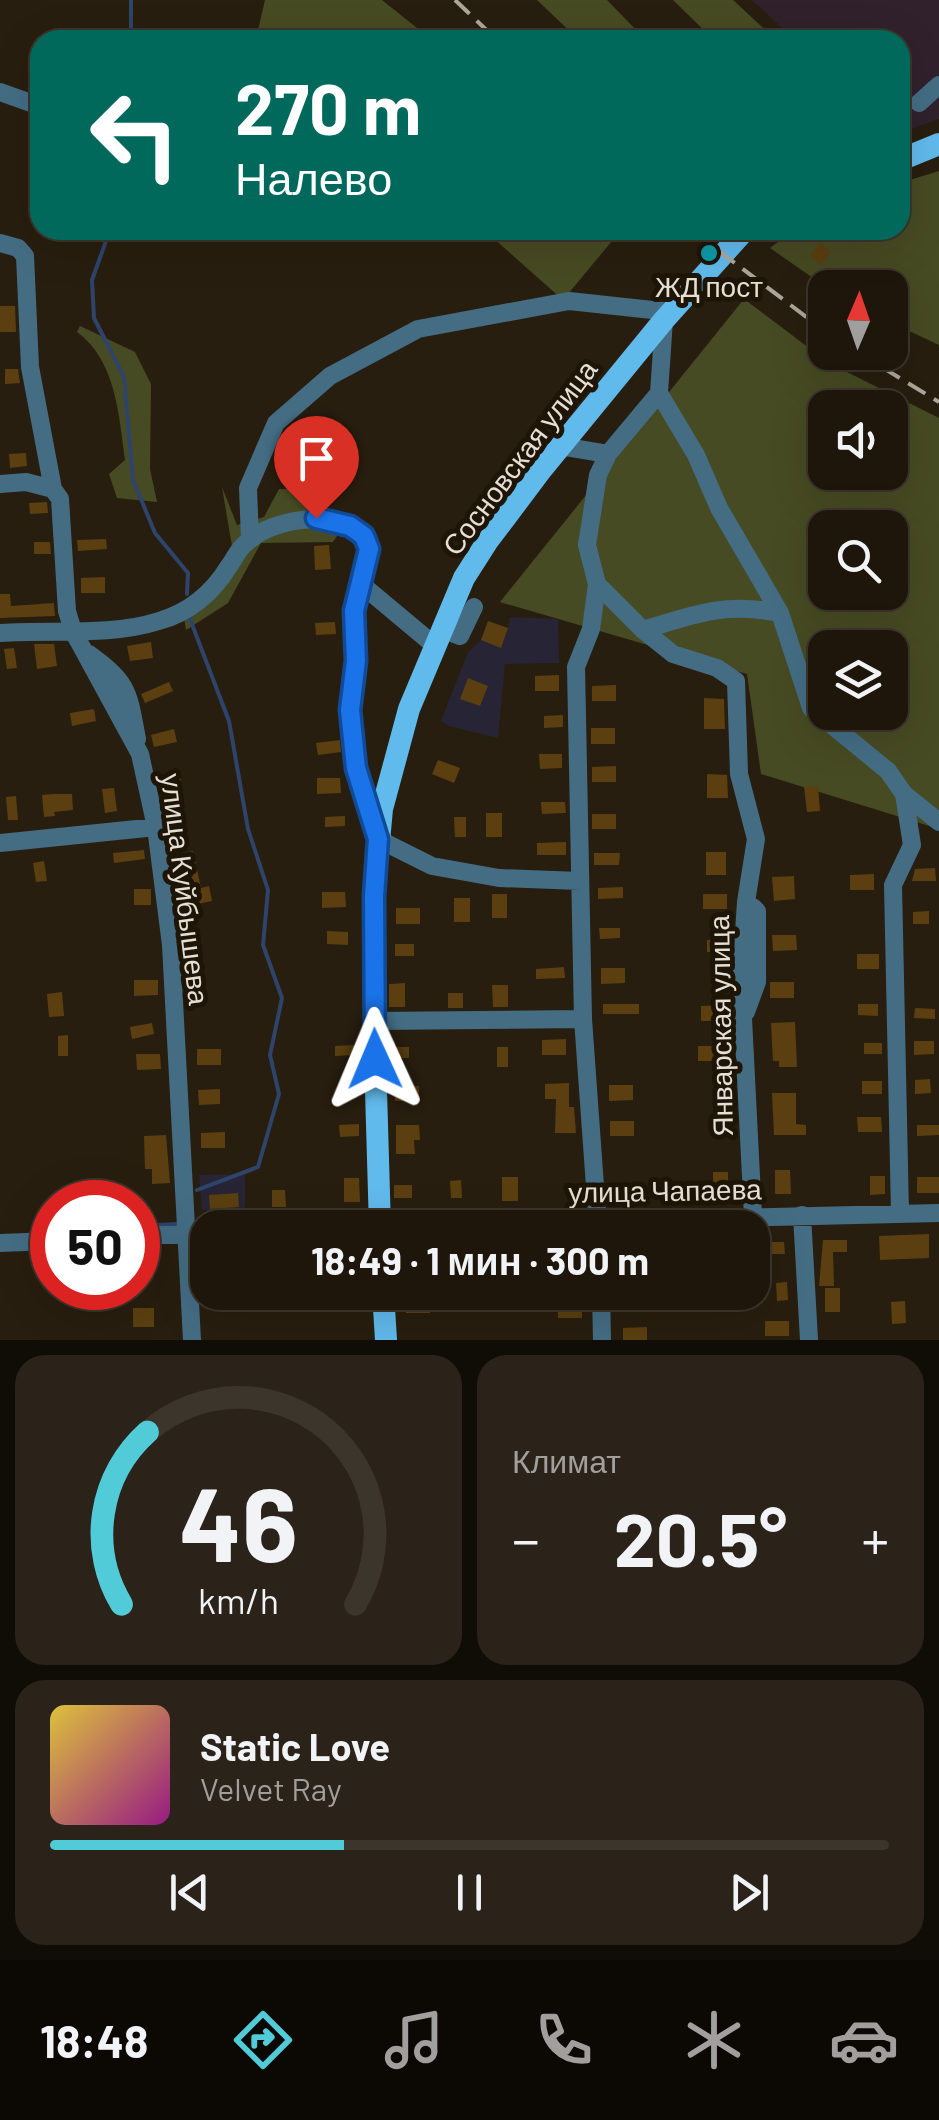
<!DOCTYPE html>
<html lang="ru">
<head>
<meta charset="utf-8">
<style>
	:root { --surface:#1e160b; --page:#2b2319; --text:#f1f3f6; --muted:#a19f9d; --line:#3c352c; --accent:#52cbd9 }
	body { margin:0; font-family:Barlow,sans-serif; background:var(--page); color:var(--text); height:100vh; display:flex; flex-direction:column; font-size:38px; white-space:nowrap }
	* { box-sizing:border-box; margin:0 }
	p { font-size:32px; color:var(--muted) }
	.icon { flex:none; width:55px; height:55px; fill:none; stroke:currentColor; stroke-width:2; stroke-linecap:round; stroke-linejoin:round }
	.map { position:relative; height:1340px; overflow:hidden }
	.details { display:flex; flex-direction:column; gap:15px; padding:15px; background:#100c06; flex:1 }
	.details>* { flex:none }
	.top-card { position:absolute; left:30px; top:30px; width:880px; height:210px; border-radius:30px; box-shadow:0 10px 40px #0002,0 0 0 2px var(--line); background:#00695c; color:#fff; overflow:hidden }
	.needle { width:65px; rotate:2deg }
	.controls { position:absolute; left:808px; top:270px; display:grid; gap:20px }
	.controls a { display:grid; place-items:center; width:100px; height:100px; border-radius:20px; background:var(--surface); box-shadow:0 10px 40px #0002,0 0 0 2px var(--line); font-size:50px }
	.speed { position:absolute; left:30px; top:1180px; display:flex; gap:20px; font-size:50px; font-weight:700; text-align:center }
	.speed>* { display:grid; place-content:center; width:130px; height:130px; border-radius:50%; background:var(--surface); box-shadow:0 10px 40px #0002,0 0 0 2px var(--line); line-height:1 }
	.speed .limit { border:15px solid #d22; background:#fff; color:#111 }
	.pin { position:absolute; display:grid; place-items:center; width:85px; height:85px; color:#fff; margin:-102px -42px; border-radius:50% 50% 50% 0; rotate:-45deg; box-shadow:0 0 10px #0007 }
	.pin .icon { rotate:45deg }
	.me { position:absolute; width:110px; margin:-55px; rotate:359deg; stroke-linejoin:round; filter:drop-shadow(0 0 8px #0008) }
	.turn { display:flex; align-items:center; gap:35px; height:210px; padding:0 40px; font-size:45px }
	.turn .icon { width:130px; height:130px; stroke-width:2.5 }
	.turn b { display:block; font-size:70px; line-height:85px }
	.big { font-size:75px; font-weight:700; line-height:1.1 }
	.details .card { flex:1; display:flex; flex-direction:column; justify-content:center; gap:15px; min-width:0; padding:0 35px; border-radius:30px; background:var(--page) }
	.details .dial { align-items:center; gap:0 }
	.dial svg { height:260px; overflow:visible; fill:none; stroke:var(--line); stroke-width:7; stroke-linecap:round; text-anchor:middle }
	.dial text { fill:var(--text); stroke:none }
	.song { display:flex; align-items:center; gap:30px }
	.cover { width:120px; height:120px; border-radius:15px; background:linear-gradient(135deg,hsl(50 70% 55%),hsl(310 70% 35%)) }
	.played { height:10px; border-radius:5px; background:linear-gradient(90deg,var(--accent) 35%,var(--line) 35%) }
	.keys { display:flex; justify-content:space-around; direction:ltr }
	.heat { display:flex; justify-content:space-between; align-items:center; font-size:55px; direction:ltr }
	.details .tiles { flex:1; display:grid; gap:15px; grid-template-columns:1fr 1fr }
	.card:last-child { grid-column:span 2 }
	.trip { position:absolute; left:190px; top:1210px; width:580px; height:100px; border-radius:30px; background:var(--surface); box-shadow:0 10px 40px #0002,0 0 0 2px var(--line); font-weight:700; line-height:100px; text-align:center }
	.menu { display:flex; height:160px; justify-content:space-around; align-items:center; background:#0c0904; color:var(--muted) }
	.menu .icon { width:70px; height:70px }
	.menu .active { color:var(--accent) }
	.menu b { font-size:45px; color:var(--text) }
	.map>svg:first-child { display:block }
</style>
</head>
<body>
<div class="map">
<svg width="939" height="1340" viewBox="0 0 939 1340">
	<rect width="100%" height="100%" fill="#281e0f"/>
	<!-- commercial -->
	<path fill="#272435" d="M510,617L558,619L559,663L505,664L498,738L449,726L441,721L468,652L481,640L488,621L508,628Z
		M245,1174V1210H202L199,1175Z"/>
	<!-- industrial -->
	<path fill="#30212d" d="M752,0H939V119L900,133V40H795Z"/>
	<!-- green -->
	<path fill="#474b23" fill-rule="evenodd" d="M265,0H382L432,40H270L258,30Z
		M537,0H607L646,40H579Z
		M673,0H733L776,40H714Z
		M939,171V345L890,322V288L826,287L770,248L794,230H900V183Z
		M484,230H621L563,300Z
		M744,299L829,363L939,418V829L761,774L747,674L500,602ZM825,408H890V472H825ZM825,528H890V592H825ZM825,648H890V712H825Z
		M80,326L135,352L151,384L150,469L157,502L117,498L109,474L125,460C119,416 116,360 77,332Z
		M222,487L237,525L264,517L279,489H311L339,533L333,542L261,543L228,603L186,630L184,616L235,564Z"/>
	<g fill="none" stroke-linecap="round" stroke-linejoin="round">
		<!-- stream -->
		<path stroke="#2e446b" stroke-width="4" d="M131,40V0
			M110,230L92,280L94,318L124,377L133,480L155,533L188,573L187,594
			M190,619L229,721L248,829L268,890L263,945L282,998L270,1055L279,1094L258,1167L197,1190
			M192,1223L357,1214
			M138,1226L177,1224
			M42,1231H52"/>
	</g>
	<!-- building -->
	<path fill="#5b3f10" d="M820,243L831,252L821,265L810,256Z
		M0,306H15L16,332H0Z
		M5,369H18L20,383L5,384Z
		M26,453L27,466L10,468L9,454Z
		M29,503L47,502L48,513L30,514Z
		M106,539L107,549L78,551L77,540Z
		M34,542H50L51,554H34Z
		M329,545L331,569L315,570L314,546Z
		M105,577V593H81V578Z
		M0,594H10L11,606L54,603L55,616L0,618Z
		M488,621L508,628L501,648L481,640Z
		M335,622L336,634L316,635L315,623Z
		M151,642L153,658L130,661L127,646Z
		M34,644H54L57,666L37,669Z
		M14,648L17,668L7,669L4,649Z
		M559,675V691H535V676Z
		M468,678L488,686L480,706L460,699Z
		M169,682L173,691L145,703L141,694Z
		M616,685V701H592V686Z
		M704,698L724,699L725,729H704Z
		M94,709L96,721L72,726L70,713Z
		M563,715V727L544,728V716Z
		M591,728H615V744H591Z
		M174,729L177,742L154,747L151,735Z
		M340,740L341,752L318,755L316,743Z
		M539,754H562V768L540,769Z
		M438,760L460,768L454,783L432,774Z
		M616,766V782H592V767Z
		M179,774L182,784L163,788L161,778Z
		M707,774L727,775L728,798H707Z
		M317,778H340L341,793L317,794Z
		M818,786L820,811L807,812L804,787Z
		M114,788L117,811L105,813L102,789Z
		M53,794H72L73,810L54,812L55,816L44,817L42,795Z
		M16,796L18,820H8L6,797Z
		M541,802H565L566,813L542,814Z
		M486,813H502V837H486Z
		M592,814H616V829H592Z
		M345,816V826L325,827V817Z
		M454,817H466V837H455Z
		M566,842V855H537V843Z
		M144,850L145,859L114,863L113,853Z
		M193,851L201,888L209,886L212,901L189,906L175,854Z
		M706,852H726V875H706Z
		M594,853H620L619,865H594Z
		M44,861L47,881L36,882L33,863Z
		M935,868L936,881H912L915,869Z
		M874,874V890H850V875Z
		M794,876L795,899L774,901L772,877Z
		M623,887V898L598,899V888Z
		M134,889H151V905H134Z
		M322,892H345L346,907L322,908Z
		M492,894H507V918H492Z
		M703,894H727V909H703Z
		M454,898H470V922H454Z
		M396,908H420V924H396Z
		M929,911V924H913V912Z
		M599,928H620V938L600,939Z
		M327,931L348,932V945L327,944Z
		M772,935H796L797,950L773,951Z
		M707,940H724V952H707Z
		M395,944H414V956H395Z
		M857,954H879V969H857Z
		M564,967L565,978L536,979V969Z
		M601,968H625V983L601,984Z
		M134,980H158V995L134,996Z
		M770,982H794V998H770Z
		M405,983V1007H389V984Z
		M492,985H508V1007H493Z
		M62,992L64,1016L49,1017L47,994Z
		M448,993H463V1008H448Z
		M603,1004H639V1014H603Z
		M858,1004H878V1016L858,1015Z
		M725,1005V1021H701V1006Z
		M915,1008L935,1009V1019L914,1018Z
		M795,1022L797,1067H779V1061H773L771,1023Z
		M152,1023L154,1034L132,1039L130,1027Z
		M68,1035V1056H58V1036Z
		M566,1039V1055H542V1040Z
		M914,1041H934V1054L914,1055Z
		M864,1043H882V1054H864Z
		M355,1045V1055L335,1056V1046Z
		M698,1046H722V1061H698Z
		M390,1047H409V1058H390Z
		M497,1047H508V1067H497Z
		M197,1049H221V1065H197Z
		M136,1054H160L161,1069L137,1070Z
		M930,1079L931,1093L915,1094V1080Z
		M862,1081H882V1094H862Z
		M569,1083V1107H574L576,1133H555L556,1099H545V1084Z
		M609,1085H633V1100L609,1101Z
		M339,1086H357V1098H339Z
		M395,1086H419V1101H395Z
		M220,1089V1104L199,1105L198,1090Z
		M772,1093H796V1124L806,1125V1135H774Z
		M857,1117H881L882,1132H858Z
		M610,1121H634V1136H610Z
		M359,1124V1136L340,1137L339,1125Z
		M396,1125H419L420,1140H414L415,1154H396Z
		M917,1125H939V1135L917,1136Z
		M225,1132V1148H201V1133Z
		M166,1135L170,1183L152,1184V1169H145L144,1136Z
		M775,1170H790L791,1194H775Z
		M713,1172H728V1196H713Z
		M870,1176H885V1194L870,1195Z
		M502,1177H518V1201H502Z
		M917,1177H939V1193H917Z
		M344,1178H359L360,1202H344Z
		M461,1180L462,1198H451L450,1181Z
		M113,1184V1202H97V1185Z
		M614,1184H637L638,1198H614Z
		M394,1185H412V1198H394Z
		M272,1190H285L286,1207H272Z
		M238,1193L239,1207L210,1209L209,1195Z
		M929,1234V1258L880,1260L879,1236Z
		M823,1240H847V1252H833L834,1286H819Z
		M767,1242H784L785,1254H767Z
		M787,1282L788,1300L777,1301L776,1283Z
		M825,1288H840V1312H825Z
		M406,1298H429L430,1313H406Z
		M905,1301L906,1323L892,1324L891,1302Z
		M582,1302V1318H558V1303Z
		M133,1308H154V1327H133Z
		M765,1321H789V1336H765Z
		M647,1327V1340H623V1328Z"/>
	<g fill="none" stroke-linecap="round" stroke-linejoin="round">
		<!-- minor -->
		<path stroke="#446d84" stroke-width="18" d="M0,92L31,103
			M919,103L939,85
			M0,243L18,248L25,256L30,367L53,489L60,499L67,611L73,631L140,754L156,827L171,945L192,1340
			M659,393L696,455L719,508L780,613L811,708L888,771L904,794L939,822
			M560,446L608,454L659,393L664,320
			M608,454L598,475L587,545L597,584L643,630L673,654L717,668L736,681L739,774L756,839L746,902L741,979L753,1216
			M0,484L26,482L53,489
			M250,539L248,488L276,423L330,376L418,329L569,301L671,312
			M361,584L434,645
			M597,584L591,629L576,667L583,1019L598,1228
			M441,629L460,636L474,607
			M643,630C696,614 724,602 780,613
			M0,633C53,629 108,637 159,621C190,612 212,594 229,566C234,560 236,553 242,547C266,521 316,512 348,526C386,542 356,584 354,614C353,629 356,644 355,660C354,696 349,729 356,766C361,790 371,815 378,839L432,866L499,878L580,881
			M89,654C129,683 128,691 137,739
			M0,843L156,827
			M746,1012L757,982V911L753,907
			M374,1021L583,1019
			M900,1213L893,885L912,845L904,794
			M802,1215L809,1340
			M312,1228L939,1213
			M138,1236L208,1233
			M0,1243L52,1241
			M601,1292L602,1340"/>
		<!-- major -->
		<path stroke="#61baec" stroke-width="22" d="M900,160L939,144
			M380,1228L374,1021V895L382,809L409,709L464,578L487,542L542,469L664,320L745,230
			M383,1292L386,1340"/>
		<!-- rail -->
		<path stroke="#aea69b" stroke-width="4" stroke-dasharray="20 10" stroke-linecap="butt" d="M455,0L497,40
			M697,230L723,254L825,331
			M857,352L939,402"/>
	</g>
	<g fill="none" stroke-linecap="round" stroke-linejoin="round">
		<!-- route casing -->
		<g stroke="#114b97" stroke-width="25">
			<path id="route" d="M316,518L350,526L364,536L369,549L354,611L356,661L350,710L356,768L378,839L374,896L375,1059"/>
		</g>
		<!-- route -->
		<use href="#route" stroke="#1a73e8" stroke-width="18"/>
	</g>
	<!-- markers -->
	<circle fill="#0f9aa8" stroke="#1e1506" stroke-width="4" cx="709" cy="253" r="10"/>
	<g text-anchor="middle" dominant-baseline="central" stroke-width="10" stroke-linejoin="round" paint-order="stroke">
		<!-- poi labels -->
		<g font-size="28" fill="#e6dfd5" stroke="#1e1506">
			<text x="709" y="286">ЖД пост</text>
		</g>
		<!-- street labels -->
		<g font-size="28" fill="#e6dfd5" stroke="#1e1506">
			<text transform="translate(519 457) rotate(-53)">Сосновская улица</text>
			<text transform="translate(186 889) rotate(83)">улица Куйбышева</text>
			<text transform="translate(720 1026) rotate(-91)">Январская улица</text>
			<text transform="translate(665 1190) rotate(-1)">улица Чапаева</text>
		</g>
	</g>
</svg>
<div class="controls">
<a><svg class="needle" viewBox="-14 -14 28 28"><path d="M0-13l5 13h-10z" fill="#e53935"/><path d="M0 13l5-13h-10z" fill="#a19f9d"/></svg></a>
<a><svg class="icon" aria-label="sound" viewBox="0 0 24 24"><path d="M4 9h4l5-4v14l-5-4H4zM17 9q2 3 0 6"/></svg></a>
<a><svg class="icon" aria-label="search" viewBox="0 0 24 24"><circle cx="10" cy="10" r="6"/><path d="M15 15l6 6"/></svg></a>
<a><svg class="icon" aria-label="layers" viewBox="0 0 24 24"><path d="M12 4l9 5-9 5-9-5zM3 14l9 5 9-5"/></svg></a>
</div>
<div class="speed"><div class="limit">50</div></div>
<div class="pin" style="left:316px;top:518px;background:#d93025"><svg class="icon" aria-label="arrive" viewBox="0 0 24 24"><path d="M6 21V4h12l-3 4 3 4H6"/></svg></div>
<svg class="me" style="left:375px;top:1059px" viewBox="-20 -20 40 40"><path d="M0-17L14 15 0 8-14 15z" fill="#1a73e8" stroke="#fff" stroke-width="4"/></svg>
<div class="trip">18:49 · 1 мин · 300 m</div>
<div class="top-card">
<div class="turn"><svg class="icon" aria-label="left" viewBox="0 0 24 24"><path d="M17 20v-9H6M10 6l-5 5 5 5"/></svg><div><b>270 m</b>Налево</div></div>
</div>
</div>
<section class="details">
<div class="tiles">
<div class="card dial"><svg viewBox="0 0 100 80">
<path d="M14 69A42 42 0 1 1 86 69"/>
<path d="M14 69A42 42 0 0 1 22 16" stroke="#52cbd9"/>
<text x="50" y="56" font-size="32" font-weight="700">46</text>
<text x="50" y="72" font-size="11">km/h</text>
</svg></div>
<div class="card"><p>Климат</p>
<div class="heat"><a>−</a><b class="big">20.5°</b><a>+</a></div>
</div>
<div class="card">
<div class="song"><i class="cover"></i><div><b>Static Love</b><p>Velvet Ray</p></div></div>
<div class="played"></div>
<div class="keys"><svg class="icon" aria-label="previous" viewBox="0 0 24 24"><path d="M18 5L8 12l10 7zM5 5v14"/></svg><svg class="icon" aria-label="pause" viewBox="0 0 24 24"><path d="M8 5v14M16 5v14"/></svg><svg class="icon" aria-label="next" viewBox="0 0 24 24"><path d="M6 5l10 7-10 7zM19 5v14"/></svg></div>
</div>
</div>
</section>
<nav class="menu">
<b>18:48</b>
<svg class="icon active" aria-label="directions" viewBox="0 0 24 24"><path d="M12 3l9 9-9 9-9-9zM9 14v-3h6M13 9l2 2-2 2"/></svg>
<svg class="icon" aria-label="music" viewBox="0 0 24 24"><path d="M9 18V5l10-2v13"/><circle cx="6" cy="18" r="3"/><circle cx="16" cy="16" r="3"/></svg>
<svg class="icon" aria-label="phone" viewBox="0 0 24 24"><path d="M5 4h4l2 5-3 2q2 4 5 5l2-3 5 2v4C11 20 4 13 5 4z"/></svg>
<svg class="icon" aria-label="climate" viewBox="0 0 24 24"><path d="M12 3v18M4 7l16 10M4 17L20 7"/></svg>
<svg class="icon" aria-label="car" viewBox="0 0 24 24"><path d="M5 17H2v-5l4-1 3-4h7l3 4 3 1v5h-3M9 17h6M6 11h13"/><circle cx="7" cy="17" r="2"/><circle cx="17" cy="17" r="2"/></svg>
</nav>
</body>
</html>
